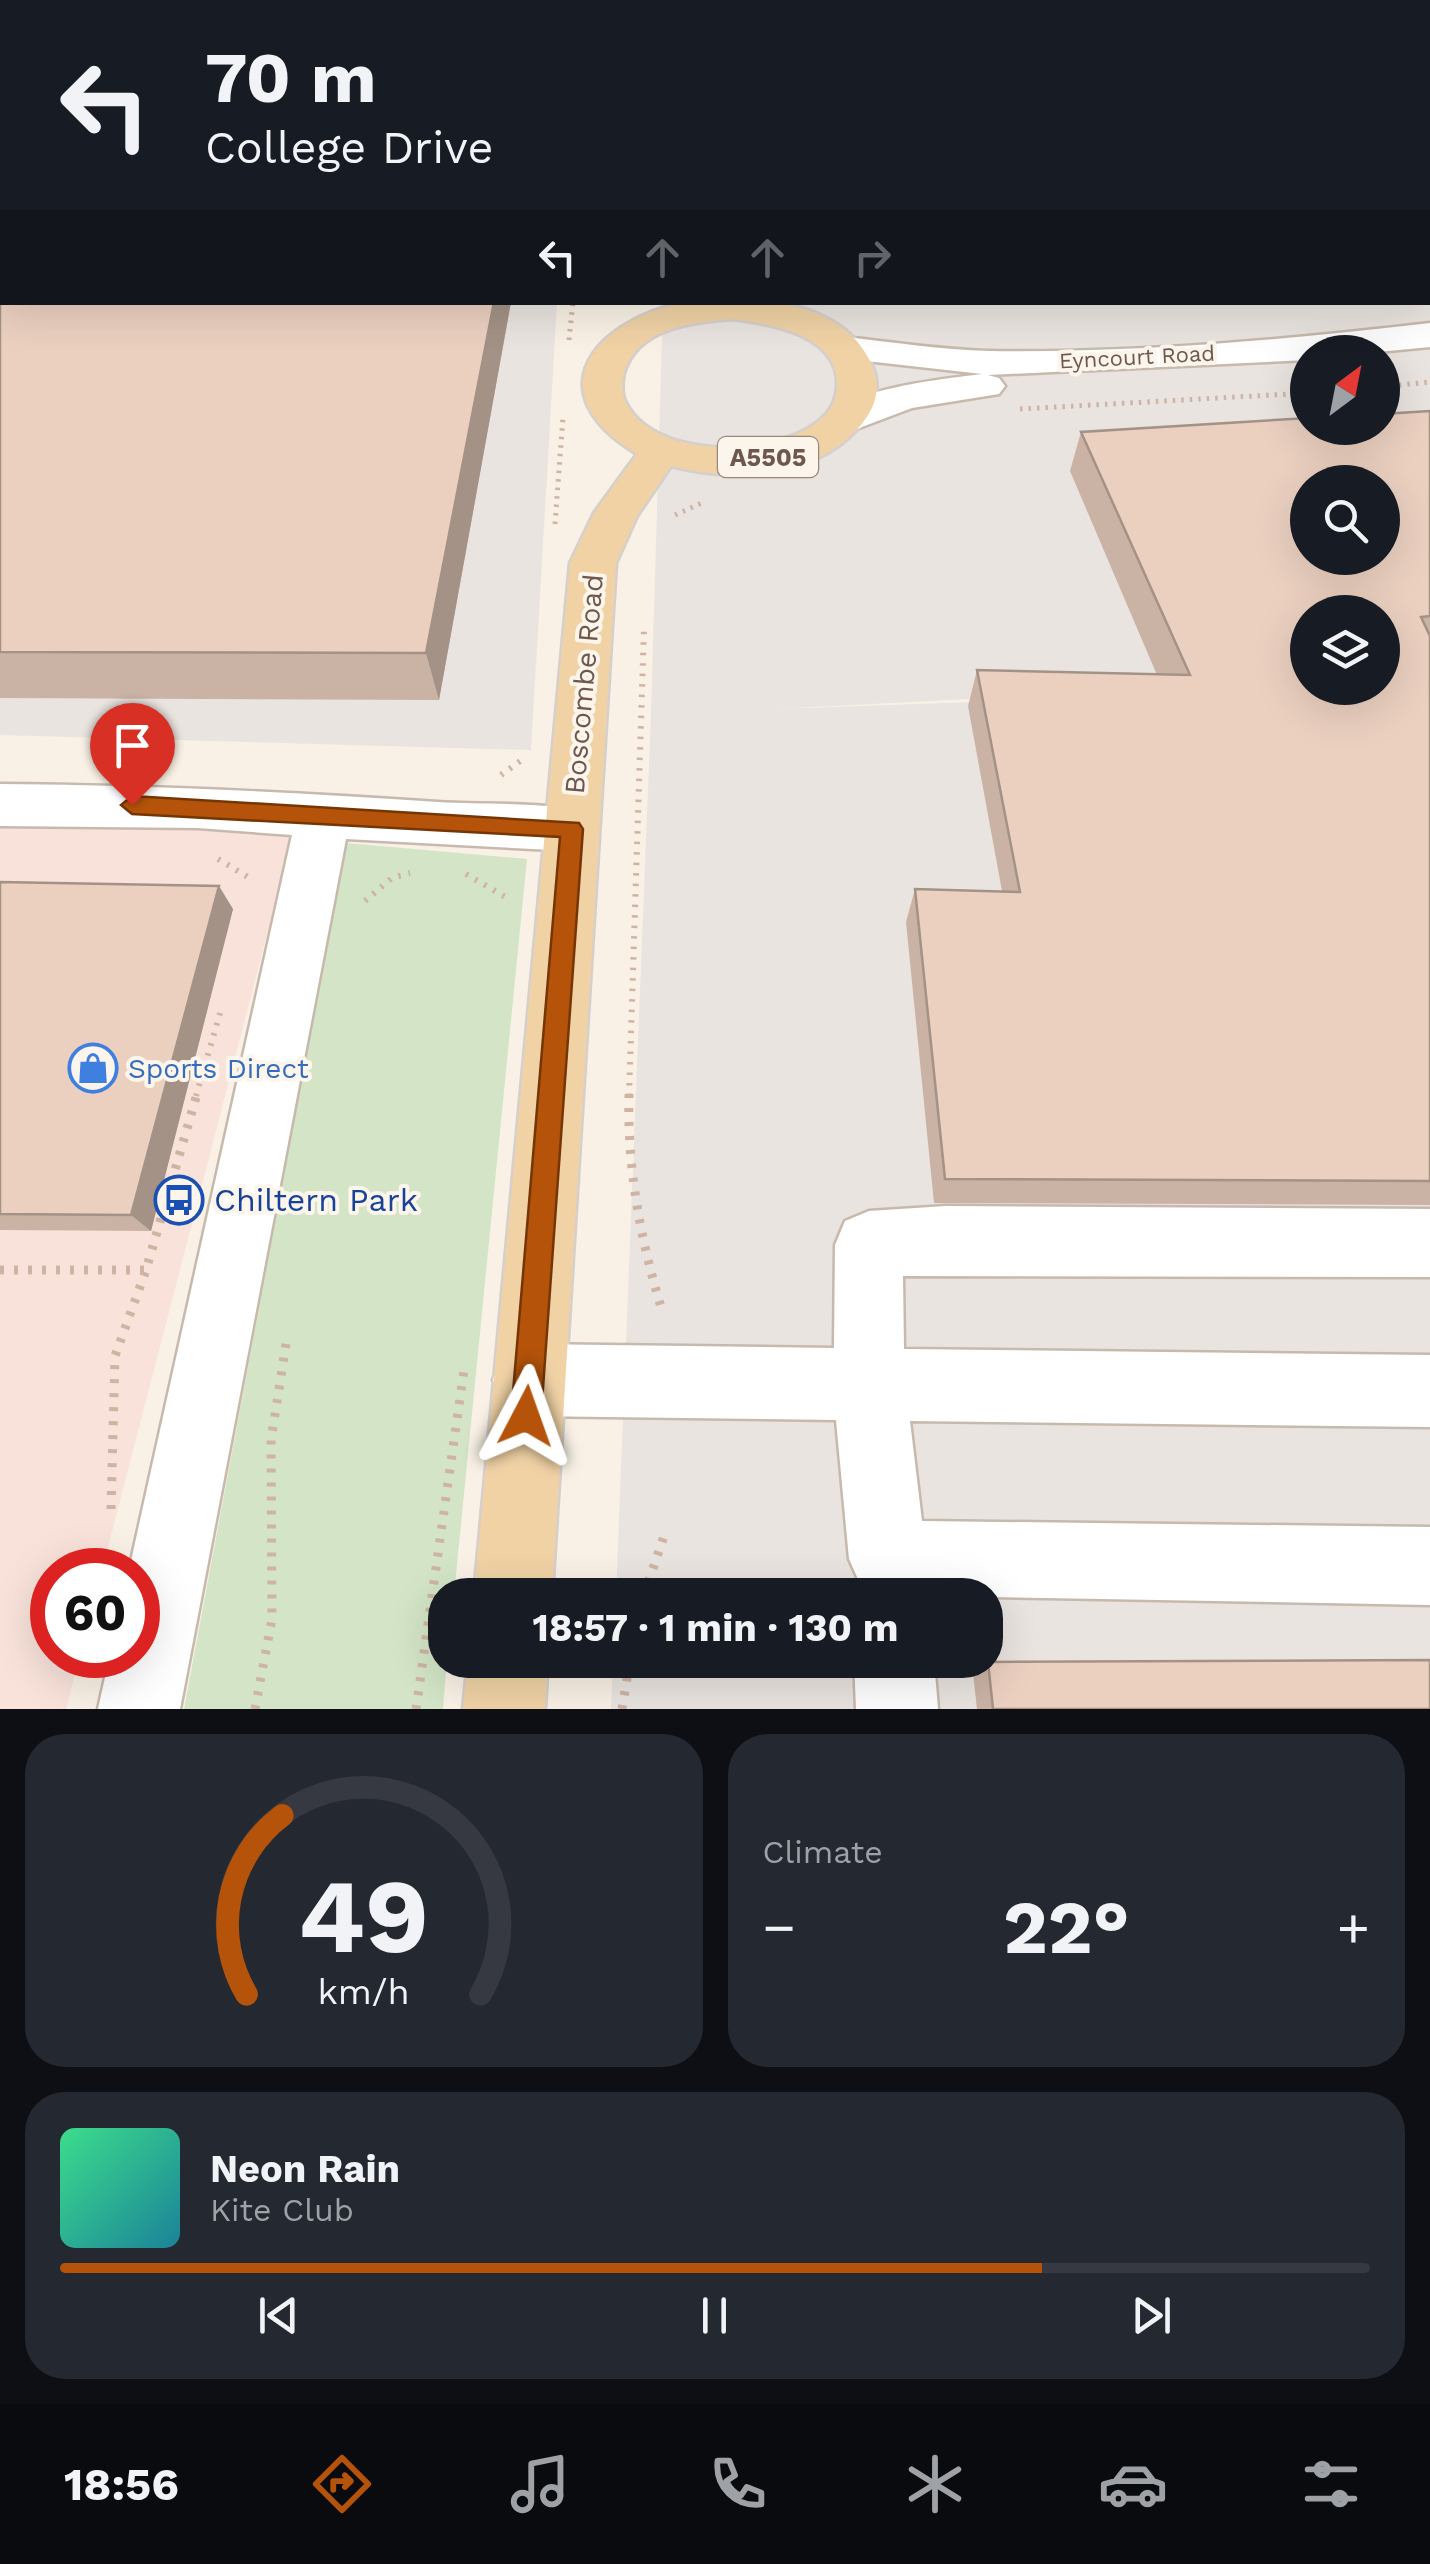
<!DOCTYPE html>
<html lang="en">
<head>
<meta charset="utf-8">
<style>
	:root { --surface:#171b24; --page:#242831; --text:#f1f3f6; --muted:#9ea1a6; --line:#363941; --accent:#b45309 }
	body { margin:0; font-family:"Work Sans",sans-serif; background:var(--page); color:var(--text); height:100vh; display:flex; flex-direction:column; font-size:38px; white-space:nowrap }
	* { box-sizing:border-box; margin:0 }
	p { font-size:32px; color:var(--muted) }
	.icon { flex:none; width:55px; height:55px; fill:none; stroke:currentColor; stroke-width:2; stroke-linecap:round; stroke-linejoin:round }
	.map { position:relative; height:1709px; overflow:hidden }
	.panel { display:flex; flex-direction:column; gap:25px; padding:25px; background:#0d0f14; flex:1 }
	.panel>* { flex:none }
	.banner { position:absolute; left:0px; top:0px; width:1430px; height:305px; box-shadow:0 10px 40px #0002; background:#171b24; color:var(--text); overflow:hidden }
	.needle { width:65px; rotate:32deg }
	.tools { position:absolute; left:1290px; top:335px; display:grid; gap:20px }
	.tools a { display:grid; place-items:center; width:110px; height:110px; border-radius:50%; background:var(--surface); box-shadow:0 10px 40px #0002; font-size:50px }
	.speed { position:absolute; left:30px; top:1548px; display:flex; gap:20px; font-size:50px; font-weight:700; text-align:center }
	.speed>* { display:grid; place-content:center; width:130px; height:130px; border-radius:50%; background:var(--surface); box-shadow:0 10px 40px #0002; line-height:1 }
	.speed .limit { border:15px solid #d22; background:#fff; color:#111 }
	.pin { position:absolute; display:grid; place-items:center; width:85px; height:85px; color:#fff; margin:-102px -42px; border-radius:50% 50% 50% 0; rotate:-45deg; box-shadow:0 0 10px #0007 }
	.pin .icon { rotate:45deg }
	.me { position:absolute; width:110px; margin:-55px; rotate:4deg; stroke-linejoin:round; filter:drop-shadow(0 0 8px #0008) }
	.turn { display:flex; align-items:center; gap:35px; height:210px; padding:0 40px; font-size:45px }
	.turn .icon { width:130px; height:130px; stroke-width:2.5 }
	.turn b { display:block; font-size:70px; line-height:85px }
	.lanes { display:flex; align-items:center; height:95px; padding:0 40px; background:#0003; justify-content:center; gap:50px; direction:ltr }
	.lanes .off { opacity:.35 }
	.big { font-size:75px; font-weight:700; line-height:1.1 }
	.panel .card { flex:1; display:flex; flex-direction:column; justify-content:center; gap:15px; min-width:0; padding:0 35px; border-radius:40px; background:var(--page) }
	.panel .dial { align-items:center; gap:0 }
	.dial svg { height:260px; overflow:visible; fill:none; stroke:var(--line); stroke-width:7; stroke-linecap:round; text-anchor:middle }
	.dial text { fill:var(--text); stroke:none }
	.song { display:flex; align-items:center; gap:30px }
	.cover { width:120px; height:120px; border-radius:15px; background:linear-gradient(135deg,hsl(150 70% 55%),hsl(190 70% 35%)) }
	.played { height:10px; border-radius:5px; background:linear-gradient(90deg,var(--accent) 75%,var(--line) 75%) }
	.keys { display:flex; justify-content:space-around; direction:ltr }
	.heat { display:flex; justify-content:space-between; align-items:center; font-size:55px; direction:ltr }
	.panel .tiles { flex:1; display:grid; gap:25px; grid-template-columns:1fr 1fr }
	.card:last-child { grid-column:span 2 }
	.trip { position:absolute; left:428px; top:1578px; width:575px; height:100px; border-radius:40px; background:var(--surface); box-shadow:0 10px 40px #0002; font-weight:700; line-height:100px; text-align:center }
	.tabs { display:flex; height:160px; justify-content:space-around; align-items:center; background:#090b0e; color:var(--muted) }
	.tabs .icon { width:70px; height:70px }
	.tabs .on { color:var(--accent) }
	.tabs b { font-size:45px; color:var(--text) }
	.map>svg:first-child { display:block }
</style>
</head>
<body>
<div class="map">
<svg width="1430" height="1709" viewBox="0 0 1430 1709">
	<rect width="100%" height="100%" fill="#f9f1e5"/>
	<!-- commercial -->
	<path fill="#f8e2da" d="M297,819L102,1570H52V1655H80L66,1709H0V820Z"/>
	<!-- industrial -->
	<path fill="#e9e4df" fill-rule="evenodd" d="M0,0H574L2,2V302L557,303L531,750L0,735Z
		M671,0H1430V665L1382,612H1308L1219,686L776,709L1382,688L1430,675V1709H611L613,1660H985V1595H616L651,714L663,303L1428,302V2ZM1308,352H1382V428H1308ZM1308,482H1382V558H1308Z"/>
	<!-- green -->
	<path fill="#d3e5c6" d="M346,843L527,859L454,1595H445L447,1660L443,1709H184Z"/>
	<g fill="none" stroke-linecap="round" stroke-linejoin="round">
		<!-- minor casing -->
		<g stroke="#c8b9ad" stroke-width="5">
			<path id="minor" d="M0,172H2V192H0Z
				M1430,323V347L1378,352H1308V360L988,375L999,378L1005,386L999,394L912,408L846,433L831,429L825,420C847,388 945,379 982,374L831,357L826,349L831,341L845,337C893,342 941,350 989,351C1136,353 1285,340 1430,323Z
				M0,784C147,785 291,792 438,802C480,805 553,801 590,814L598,829L590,844L571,851L346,839L180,1709H98L110,1655H138V1570H129L292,835L198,828L0,826Z
				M946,1206L1430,1209V1277L903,1276L904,1349L1430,1355V1427L910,1421L922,1521L1430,1527V1605L881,1595L861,1586L849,1559L836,1420L529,1416L504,1405L493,1380L504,1355L529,1344L834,1348L835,1245L845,1221L869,1211Z
				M854,1660H934L938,1709H856Z"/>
		</g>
		<!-- major casing -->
		<g stroke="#d6d0cd" stroke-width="5">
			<path id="major" d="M685,302C715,302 747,299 777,303C808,307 844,321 862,348C878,370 883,394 866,418C825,477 736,483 671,466L637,516L616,563L552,1595H474L570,563L594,513L637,454C534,392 594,321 685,302ZM733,319C772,324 840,335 837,387C836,409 820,423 801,432C755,455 654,457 626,403C621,394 622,383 624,373C638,327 693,322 733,319Z
				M468,1660H548L545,1709H463Z"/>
		</g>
		<!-- path-far2 -->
		<path stroke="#cfb4a4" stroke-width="5" stroke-dasharray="2.5 6" stroke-linecap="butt" d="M569,340L573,302
			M1382,387L1430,382
			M1020,409L1308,393
			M675,515L704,502
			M555,524L563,417"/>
		<!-- path-far1 -->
		<path stroke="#cfb4a4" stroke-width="6" stroke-dasharray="2.5 8" stroke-linecap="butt" d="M501,775L523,759
			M218,859L253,880
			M466,874L507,898L508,903
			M365,901L392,878L410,873
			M196,1096L220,1013
			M629,1096L644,628"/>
		<!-- path -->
		<path stroke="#cfb4a4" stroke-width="9" stroke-dasharray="4 10" stroke-linecap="butt" d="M629,1094C627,1166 640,1238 661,1307
			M0,1270H146
			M111,1509L115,1356L146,1270L197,1094
			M644,1595L666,1530
			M255,1709L272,1619L271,1440L286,1344
			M416,1709L464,1370
			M622,1709L630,1660"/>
		<!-- minor -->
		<use href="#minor" fill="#fff" fill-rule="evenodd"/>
		<!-- major -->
		<use href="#major" fill="#f0d2a5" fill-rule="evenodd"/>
	</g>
	<!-- wall -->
	<path fill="#cab3a5" d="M0,0H340L339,2H2V71H0Z
		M1254,0H1430V222L1428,220V2H1254Z
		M0,204L511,302L439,700L0,698Z
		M1430,411V1205L934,1203L906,922L915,889L1002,891L968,706L977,670L1157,675L1070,471L1081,432Z
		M0,882L233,909L151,1231L0,1230Z
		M988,1662L1430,1709H977L972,1664Z"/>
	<!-- shaded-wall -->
	<path fill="#a49286" d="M312,0H340L339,2H311Z
		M494,302H511L439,700L426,653Z
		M219,886L233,909L151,1231L131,1215Z"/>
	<!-- building -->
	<path fill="#ebd0c0" stroke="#a49286" stroke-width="2.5" fill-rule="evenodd" d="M0,0H312L311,2H2V27H0Z
		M809,0H998L999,2H809Z
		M1283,0H1430V169L1428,167V2H1286Z
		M0,204H2V302H494L426,653L0,652Z
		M1430,411V616L1421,617L1430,636V1181L945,1179L915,889L1020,892L977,670L1190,675L1081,432L1308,418V428H1382V414ZM1308,482H1382V558H1308ZM1308,612H1382V688H1308Z
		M0,882L219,886L131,1215L0,1214Z
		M1430,1660V1709H993L988,1662Z"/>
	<!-- route -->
	<path fill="#b45309" stroke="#753606" stroke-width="2.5" d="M132,796L579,823L583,829L541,1416L537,1427L526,1431L516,1427L511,1416L560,837L132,814L121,805Z"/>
	<!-- icons -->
	<defs>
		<g id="shop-ring" transform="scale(2.5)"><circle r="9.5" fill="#fcf5eb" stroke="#3f7fe0" stroke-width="1.5"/><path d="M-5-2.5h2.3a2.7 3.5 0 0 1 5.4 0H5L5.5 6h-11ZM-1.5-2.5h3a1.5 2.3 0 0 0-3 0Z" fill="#3f7fe0"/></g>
		<g id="bus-ring" transform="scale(2.5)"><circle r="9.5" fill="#fcf5eb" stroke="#1a4fb4" stroke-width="1.5"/><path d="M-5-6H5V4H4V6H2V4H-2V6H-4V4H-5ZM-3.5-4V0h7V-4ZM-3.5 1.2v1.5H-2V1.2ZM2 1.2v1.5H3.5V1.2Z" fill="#1a4fb4"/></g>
	</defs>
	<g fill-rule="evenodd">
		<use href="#shop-ring" x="93" y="1068"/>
		<use href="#bus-ring" x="179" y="1200"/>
	</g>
	<g text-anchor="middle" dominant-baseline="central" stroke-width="8" stroke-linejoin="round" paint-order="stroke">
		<!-- far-street labels -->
		<g font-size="22" fill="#6e584e" stroke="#fcf5eb">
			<text transform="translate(1137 357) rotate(-3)">Eyncourt Road</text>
		</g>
		<!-- shield labels -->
		<rect fill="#fcf5eb" stroke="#99877d" stroke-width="2.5" x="718" y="437" width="100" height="40" rx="8"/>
		<g font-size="25" font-weight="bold" fill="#6e584e">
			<text x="768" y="457">A5505</text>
		</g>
		<!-- street labels -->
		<g font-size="28" fill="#6e584e" stroke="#fcf5eb">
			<text transform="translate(584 684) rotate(-85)">Boscombe Road</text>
		</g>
		<!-- shop labels -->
		<g font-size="28" fill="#366cbe" stroke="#fcf5eb" text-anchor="start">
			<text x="128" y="1068">Sports Direct</text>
		</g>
		<!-- near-transit labels -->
		<g font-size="32" fill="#164399" stroke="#fcf5eb" text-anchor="start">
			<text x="214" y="1200">Chiltern Park</text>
		</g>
	</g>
</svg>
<div class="tools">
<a><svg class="needle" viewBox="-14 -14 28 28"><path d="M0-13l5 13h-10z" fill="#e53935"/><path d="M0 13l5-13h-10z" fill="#9ea1a6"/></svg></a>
<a><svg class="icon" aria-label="search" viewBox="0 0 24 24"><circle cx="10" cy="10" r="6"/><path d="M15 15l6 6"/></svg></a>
<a><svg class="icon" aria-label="layers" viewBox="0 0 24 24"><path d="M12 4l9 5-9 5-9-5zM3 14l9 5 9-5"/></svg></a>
</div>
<div class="speed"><div class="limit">60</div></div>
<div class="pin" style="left:132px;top:805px;background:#d93025"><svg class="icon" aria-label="arrive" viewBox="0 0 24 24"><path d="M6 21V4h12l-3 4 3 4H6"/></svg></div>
<svg class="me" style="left:526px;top:1416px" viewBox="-20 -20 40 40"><path d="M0-17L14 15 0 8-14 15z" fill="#b45309" stroke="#fff" stroke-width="4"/></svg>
<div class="trip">18:57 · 1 min · 130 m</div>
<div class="banner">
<div class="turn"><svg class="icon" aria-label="left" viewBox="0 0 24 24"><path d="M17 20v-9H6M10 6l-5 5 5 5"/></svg><div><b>70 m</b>College Drive</div></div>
<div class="lanes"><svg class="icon" aria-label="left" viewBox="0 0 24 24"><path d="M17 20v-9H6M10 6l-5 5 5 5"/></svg><svg class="icon off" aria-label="ahead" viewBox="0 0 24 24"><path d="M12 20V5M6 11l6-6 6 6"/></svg><svg class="icon off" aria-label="ahead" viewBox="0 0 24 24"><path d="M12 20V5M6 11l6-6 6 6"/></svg><svg class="icon off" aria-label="right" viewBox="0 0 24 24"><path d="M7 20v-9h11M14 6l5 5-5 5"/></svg></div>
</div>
</div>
<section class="panel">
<div class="tiles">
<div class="card dial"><svg viewBox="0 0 100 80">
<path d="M14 69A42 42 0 1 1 86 69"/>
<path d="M14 69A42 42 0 0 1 25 14" stroke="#b45309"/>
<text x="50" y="56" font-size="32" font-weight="700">49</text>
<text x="50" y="72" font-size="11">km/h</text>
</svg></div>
<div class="card"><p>Climate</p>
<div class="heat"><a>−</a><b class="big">22°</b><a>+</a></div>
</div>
<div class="card">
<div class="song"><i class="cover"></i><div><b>Neon Rain</b><p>Kite Club</p></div></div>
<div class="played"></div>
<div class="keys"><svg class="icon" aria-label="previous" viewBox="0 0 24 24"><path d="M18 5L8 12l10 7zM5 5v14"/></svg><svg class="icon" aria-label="pause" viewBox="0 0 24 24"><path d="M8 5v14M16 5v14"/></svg><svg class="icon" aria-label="next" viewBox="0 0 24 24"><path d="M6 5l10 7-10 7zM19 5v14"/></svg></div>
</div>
</div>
</section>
<nav class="tabs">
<b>18:56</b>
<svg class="icon on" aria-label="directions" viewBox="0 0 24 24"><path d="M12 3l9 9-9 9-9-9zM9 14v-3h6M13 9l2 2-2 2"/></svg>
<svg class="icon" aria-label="music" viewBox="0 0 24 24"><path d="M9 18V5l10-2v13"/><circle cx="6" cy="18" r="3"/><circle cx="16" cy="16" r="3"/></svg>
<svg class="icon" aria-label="phone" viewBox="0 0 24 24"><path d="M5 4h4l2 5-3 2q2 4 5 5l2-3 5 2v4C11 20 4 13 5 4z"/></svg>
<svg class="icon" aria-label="climate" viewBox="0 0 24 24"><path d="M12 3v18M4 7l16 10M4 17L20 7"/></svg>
<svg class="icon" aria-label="car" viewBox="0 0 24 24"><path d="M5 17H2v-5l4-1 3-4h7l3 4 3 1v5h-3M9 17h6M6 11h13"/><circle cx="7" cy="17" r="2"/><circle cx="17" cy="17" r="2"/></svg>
<svg class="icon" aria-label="filters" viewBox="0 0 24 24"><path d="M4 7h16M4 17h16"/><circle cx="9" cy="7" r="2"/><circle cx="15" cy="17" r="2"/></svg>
</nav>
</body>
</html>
